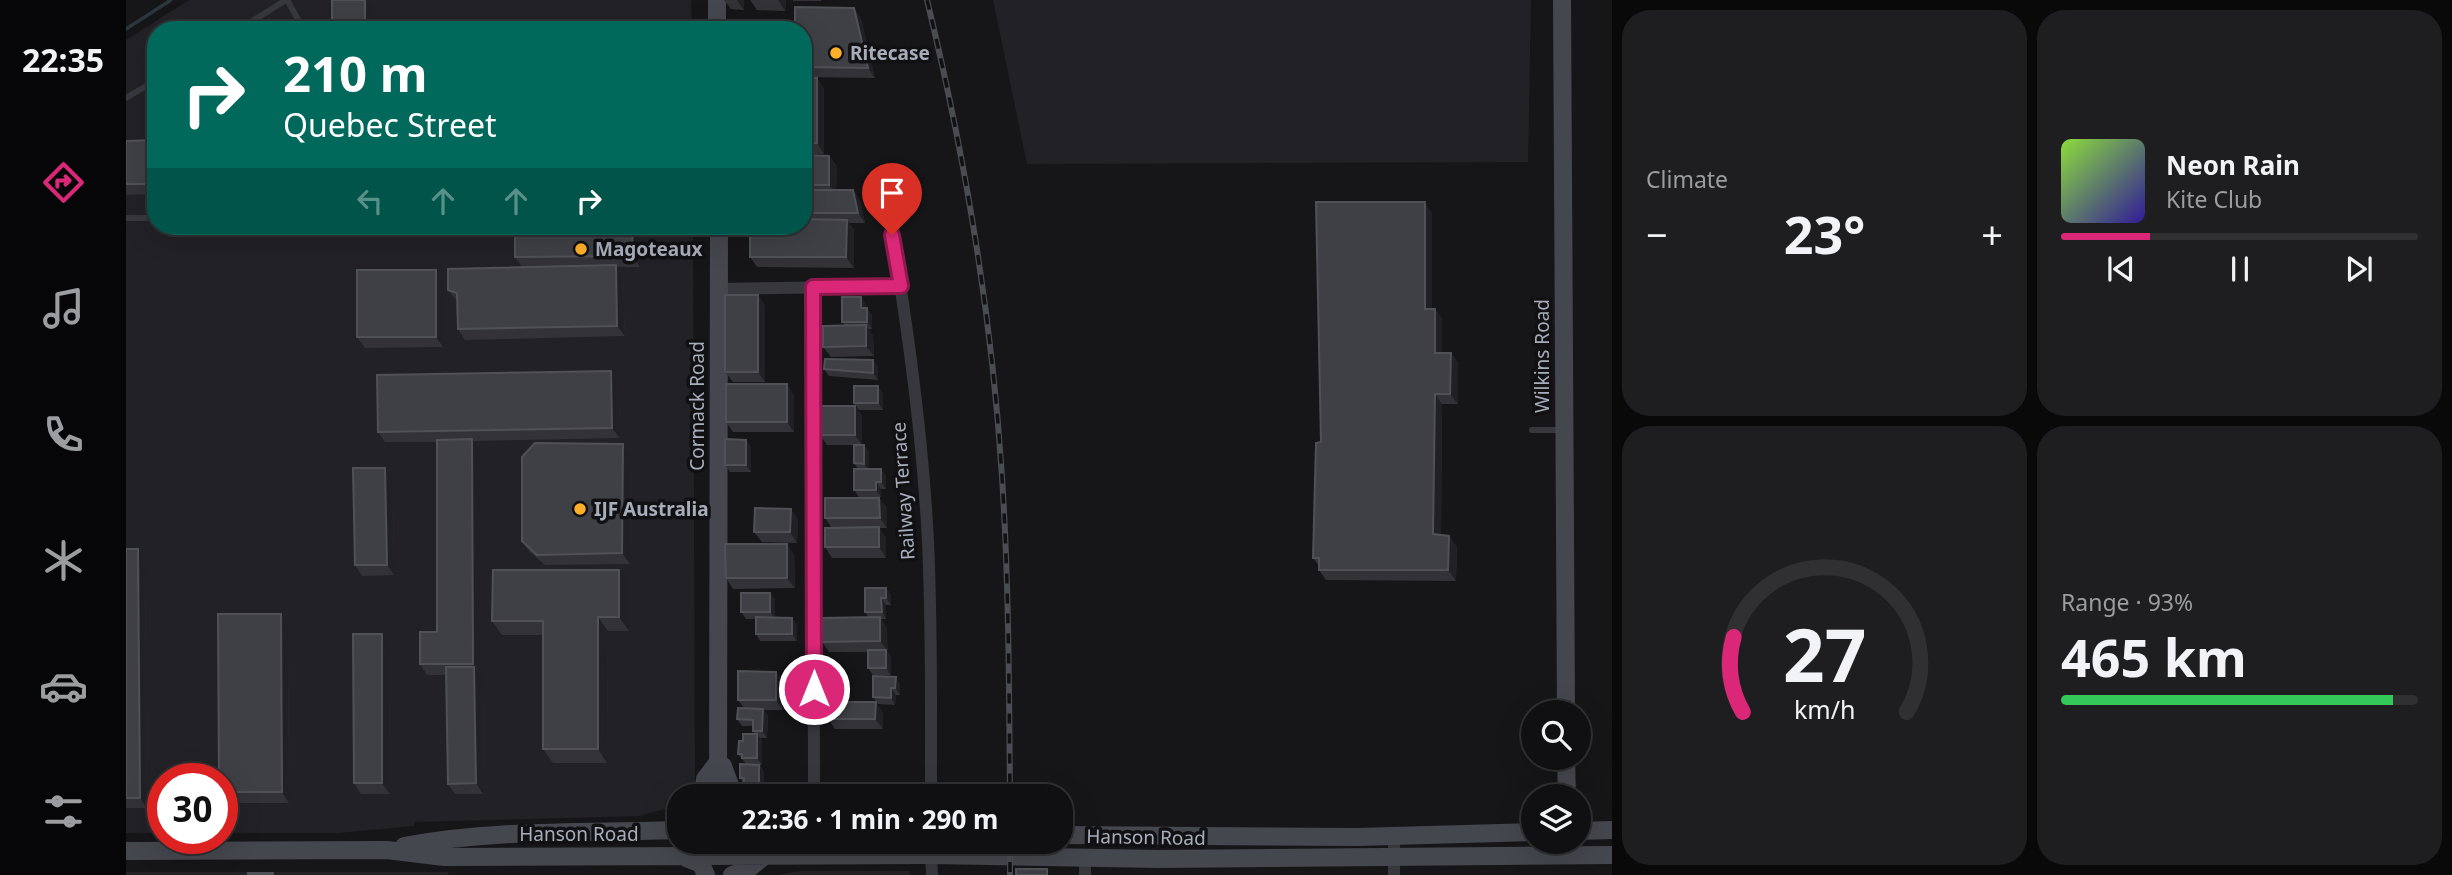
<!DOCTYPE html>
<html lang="en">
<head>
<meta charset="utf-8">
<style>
	:root { --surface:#101013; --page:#1e1e21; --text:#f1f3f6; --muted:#9c9da0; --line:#303033; --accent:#db2777 }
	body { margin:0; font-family:"Noto Sans",sans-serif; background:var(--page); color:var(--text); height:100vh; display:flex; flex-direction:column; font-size:26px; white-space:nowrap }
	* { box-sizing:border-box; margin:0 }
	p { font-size:23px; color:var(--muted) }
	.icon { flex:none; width:38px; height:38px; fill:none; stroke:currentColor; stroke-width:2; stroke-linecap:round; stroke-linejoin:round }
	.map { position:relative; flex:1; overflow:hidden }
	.sheet { display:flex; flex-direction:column; gap:10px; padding:10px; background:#09090a; width:840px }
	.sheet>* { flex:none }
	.banner { position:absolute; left:21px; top:21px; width:665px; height:214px; border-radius:28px; box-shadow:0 7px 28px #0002,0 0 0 2px var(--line); background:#00695c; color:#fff; overflow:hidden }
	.buttons { position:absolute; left:1395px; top:700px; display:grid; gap:14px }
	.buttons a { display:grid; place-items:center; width:70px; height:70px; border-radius:50%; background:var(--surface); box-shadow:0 7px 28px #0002,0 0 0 2px var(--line); font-size:35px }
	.speed { position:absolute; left:21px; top:763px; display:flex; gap:14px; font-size:35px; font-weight:700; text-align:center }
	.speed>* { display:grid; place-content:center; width:91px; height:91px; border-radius:50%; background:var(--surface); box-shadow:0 7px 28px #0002,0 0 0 2px var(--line); line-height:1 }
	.speed .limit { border:10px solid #d22; background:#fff; color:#111 }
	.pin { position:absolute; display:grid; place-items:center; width:60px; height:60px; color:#fff; margin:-72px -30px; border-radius:50% 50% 50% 0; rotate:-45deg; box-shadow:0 0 7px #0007 }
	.pin .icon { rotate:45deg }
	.me { position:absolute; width:77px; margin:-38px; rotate:0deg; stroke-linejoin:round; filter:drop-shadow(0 0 5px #0008) }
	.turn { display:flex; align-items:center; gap:24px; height:147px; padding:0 21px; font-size:32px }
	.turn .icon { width:91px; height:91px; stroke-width:2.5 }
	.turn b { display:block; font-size:49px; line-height:60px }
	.lanes { display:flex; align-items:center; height:66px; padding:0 21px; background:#0003; justify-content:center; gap:35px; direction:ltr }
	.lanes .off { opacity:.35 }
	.big { font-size:52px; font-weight:700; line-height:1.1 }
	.sheet .card { flex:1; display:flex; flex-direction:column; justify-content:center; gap:10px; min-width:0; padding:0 24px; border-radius:28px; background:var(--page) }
	.sheet .dial { align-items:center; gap:0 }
	.dial svg { height:182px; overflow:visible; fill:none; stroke:var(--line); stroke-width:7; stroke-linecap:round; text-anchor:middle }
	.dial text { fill:var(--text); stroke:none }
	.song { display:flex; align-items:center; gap:21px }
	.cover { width:84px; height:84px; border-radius:10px; background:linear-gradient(135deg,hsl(90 70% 55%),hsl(250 70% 35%)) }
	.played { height:7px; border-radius:4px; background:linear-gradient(90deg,var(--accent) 25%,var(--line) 25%) }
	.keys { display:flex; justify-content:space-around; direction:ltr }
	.heat { display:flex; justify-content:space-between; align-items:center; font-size:38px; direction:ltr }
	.charge { height:10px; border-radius:5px; background:linear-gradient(90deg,#34c759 93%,var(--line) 0) }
	.sheet .tiles { flex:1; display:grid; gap:10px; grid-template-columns:repeat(2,1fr) }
	.trip { position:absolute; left:541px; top:784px; width:406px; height:70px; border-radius:28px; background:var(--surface); box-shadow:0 7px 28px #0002,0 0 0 2px var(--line); font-weight:700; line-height:70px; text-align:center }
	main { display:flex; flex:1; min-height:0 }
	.dock { display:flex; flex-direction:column; width:126px; justify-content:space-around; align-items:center; background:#060608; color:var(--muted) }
	.dock .icon { width:49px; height:49px }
	.dock .active { color:var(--accent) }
	.dock b { font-size:32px; color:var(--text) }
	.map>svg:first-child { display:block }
</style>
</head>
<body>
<main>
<nav class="dock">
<b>22:35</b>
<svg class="icon active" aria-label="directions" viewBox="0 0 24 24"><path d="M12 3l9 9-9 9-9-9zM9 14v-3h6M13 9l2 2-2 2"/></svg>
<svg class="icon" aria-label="music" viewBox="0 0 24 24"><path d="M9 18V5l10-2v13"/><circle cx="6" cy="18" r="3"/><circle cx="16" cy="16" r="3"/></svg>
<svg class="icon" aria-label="phone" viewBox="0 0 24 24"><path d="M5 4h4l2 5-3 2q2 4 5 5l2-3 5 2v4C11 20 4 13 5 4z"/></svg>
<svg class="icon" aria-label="climate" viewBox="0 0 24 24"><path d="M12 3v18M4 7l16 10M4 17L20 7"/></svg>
<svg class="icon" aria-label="car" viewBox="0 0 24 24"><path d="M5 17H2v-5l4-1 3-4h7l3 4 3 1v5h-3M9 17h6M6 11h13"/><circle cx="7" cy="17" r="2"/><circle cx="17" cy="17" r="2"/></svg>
<svg class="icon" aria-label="filters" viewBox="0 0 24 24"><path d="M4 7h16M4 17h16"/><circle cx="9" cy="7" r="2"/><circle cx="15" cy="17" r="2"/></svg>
</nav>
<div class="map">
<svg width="1486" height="875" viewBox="0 0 1486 875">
	<rect width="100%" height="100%" fill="#161619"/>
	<!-- built -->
	<path fill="#222226" d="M63,0H565L566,30H30V226H567L569,784L563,796H553V802L546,807L514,816L289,822L288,826L212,833H96V779H37V833H0V40Z
		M867,0H1405L1402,162L901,164Z
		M674,871H784V875H652Z
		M0,872H322L323,875H0Z"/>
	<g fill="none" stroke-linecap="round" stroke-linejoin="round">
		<!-- stream -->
		<path stroke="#2b363e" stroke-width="3.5" d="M0,29L45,0"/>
		<!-- lane -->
		<path stroke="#37383e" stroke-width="6" d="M161,0L173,21V30
			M112,30L160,0
			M0,98L30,80
			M0,218H30
			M1406,430H1436"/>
		<!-- street -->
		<path stroke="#37383e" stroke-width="12" d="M758,185C778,303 796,422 802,542C806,627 805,712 805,796
			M687,287L688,796
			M593,289L775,286
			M805,855L806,875
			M959,875V857
			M1268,875V836"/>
		<!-- secondary -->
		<path stroke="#45474e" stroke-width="18" d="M591,0V30
			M1436,0L1440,712
			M1440,758L1441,796
			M597,766L608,796
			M577,796L579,779L592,762
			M592,796L593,226
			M1452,831L1486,830
			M934,835L1231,837L1407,832
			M278,846C368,829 462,833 553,830
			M0,851L261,850L318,857L805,855L1033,859L1486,855
			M560,858L575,864L580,875
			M606,875L621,870L640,855"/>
		<!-- rail casing -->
		<g stroke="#4a4c53" stroke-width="6">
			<path id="rail" d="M801,0C839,156 866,317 876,477C883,584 883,690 884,796
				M884,842V875"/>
		</g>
		<!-- rail -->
		<use href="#rail" stroke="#111114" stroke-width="3.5" stroke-dasharray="10" stroke-linecap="butt"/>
	</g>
	<!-- wall -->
	<path fill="#323237" d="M598,0H618V10L605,9Z
		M624,0H660L659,11L631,10Z
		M667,0H695V1H667Z
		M728,8L735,19L749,78L677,77V30Z
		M677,78H691L698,89V154H677Z
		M30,140V194L0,195V141Z
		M677,155L703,156L711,166L710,190H727L734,201L739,223H723L728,230V268L631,267L624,257L677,226Z
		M1306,213V309H1309L1316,319V353H1325L1332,363V404H1316L1315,535L1331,546L1330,581L1200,580L1193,570V566L1187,558L1195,442Z
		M389,226H510L514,230V267H491L497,275L499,336L339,340L332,329L331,301L322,290L396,267L389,257Z
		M310,270L317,281V347L239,348L231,337Z
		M740,304V308L746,315V329H742L747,336L748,356L705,357L697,347L719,326L716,322Z
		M639,305V382H607L599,372Z
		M747,360L752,367V380L703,376L698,369Z
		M485,371L493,381L494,438L347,441L354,450V675L356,677L357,794H329L322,784L320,675H301L294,664L311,632V442H259L252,432Z
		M757,393V410H733L728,403Z
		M668,395V432H607L600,422Z
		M729,406L736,416V445H738L743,452V469H755L760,476V489H755V497H733L728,490L732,469L728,463V445H701L694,435Z
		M620,440L625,447V472H604L599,465Z
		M497,444L505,454L504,564L419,565L403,551L396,541Z
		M267,478L268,575L236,576L229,565Z
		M753,498L761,508V528H753L760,538V558H706L699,547L706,528L699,518Z
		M672,519L671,543L636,542L628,532Z
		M0,549L19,559L21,808H0Z
		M668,554L669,588L607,589L600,578Z
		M503,584V631H482L481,763H427L417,749V635H376L366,621Z
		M760,588L765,595V605H760V619H755L761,628V651L765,657V675H747L742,668V652H703L696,642L743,618L739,612Z
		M644,593L649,600V617L666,618L671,625V641H634L630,634V619H620L615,612Z
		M162,625L163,803H100L96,798V779Z
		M263,645L264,794H235L228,783Z
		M650,672L657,682V710H638L642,716L641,738H634L636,741V765H634L638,772V796H621L617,791L618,784L614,778L620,764L612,754L617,741L629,734L627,731V726H616L611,719L618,708L612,700Z
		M774,684V695H770L769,705L752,704L747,697Z
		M757,712V729H709L702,719Z"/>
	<!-- shaded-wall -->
	<path fill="#212125" d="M239,0H242L247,7V30H239Z
		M611,0H618V10Z
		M652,0H660L659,11Z
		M728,8L735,19L749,78L742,68Z
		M516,21L522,30H516Z
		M691,78L698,89V154L691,143Z
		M703,156L711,166L710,195L703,185Z
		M727,190L734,201L739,223L732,213Z
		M1299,202L1306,213V319L1299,309Z
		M721,220L728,230V268L720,257Z
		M506,226H510L514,230V267L507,256Z
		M490,265L497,275L499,336L491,326Z
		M310,270L317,281V347L310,337Z
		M632,295L639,305V382L632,372Z
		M735,297L740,304V315L735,308Z
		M741,308L746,315V329L741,322Z
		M1309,309L1316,319V363L1309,353Z
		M740,325L747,336L748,356L740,346Z
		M1325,353L1332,363V404L1324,394Z
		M747,360L752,367V380L747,373Z
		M485,371L493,381L494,438L486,428Z
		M661,384L668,395V432L661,422Z
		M752,386L757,393V410L752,403Z
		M1309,394L1316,404L1315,545L1307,534Z
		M729,406L736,416V445L729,435Z
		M346,439L354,450V675L347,664Z
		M620,440L625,447V472L620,465Z
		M497,444L505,454L504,564L496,553Z
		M738,445L743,452V471L738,464Z
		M259,468L267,478L268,575L261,565Z
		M755,469L760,476V489L755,482Z
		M750,482L755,489V497L750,490Z
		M753,498L761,508V528L754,518Z
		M665,509L672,519L671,543L664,532Z
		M753,527L760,538V558L753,547Z
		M1323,536L1331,546L1330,581L1322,570Z
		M661,544L668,554L669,588L661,578Z
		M12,549L19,559L21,808L14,798Z
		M493,570L503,584V631L493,617Z
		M760,588L765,595V605L760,598Z
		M644,593L649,600V619L644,612Z
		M755,598L760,605V619L756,612Z
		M155,614L162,625L163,803L156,792Z
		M472,617L482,631L481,763L472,749Z
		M754,617L761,628L762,651L754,641Z
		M666,618L671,625V641L666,634Z
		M256,634L263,645L264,794L256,783Z
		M760,650L765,657V675L760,668Z
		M348,667L356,677L357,794L350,783Z
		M650,672L657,682V710L650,700Z
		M770,677L774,684V695L769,688Z
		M765,688L770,695L769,705L765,698Z
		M750,702L757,712V729L749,719Z
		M637,709L642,716L641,738L636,731Z
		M631,734L636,741V765L631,758Z
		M633,765L638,772V796H636L633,792Z"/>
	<!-- building -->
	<path fill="#3e4045" stroke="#4f5157" stroke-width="2" d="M206,0H239V30H206Z
		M669,7L728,8L742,68L677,67V30H669Z
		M473,20L516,21V30H473Z
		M677,78H691V143H677Z
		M30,140V184H0V141Z
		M677,155L703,156V185H677Z
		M677,190H727L732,213H677Z
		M1190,202H1299V309H1309V353H1325L1324,394H1309L1307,534L1323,536L1322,570H1193V558H1187L1190,443L1195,442Z
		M677,219L721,220L720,257H624V226H677Z
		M389,226H506L507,256L389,257Z
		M490,265L491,326L332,329L331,293L322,290V269Z
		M231,270H310V337H231Z
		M599,295H632V372H599Z
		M716,297H735V308H741V322H716Z
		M740,325V346L697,347V326Z
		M699,359L747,360V373L698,369Z
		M485,371L486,428L252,432L251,375Z
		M600,384H661V422H600Z
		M728,386H752V403H728Z
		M693,406H729V435H694Z
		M346,439L347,664H294V632H311V440Z
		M599,439L620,440V465H599Z
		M409,443L497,444L496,553L411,555L396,541V457Z
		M728,445H738V464L728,463Z
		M227,468H259L261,565H229Z
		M728,469H755V482H750V490H728Z
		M699,498H753L754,518H699Z
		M629,508L665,509L664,532H628Z
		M753,527V547H699V528Z
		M599,544H661V578H600Z
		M0,549H12L14,798H0Z
		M367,570H493V617H472V749H417V621H366Z
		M739,588H760V598H755L756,612H739Z
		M615,593H644V612H615Z
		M92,614H155L156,792H96V779H93Z
		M630,617L666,618V634H630Z
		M754,617V641L696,642V618Z
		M227,634H256V783H228Z
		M742,650H760V668H742Z
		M320,667H348L350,783L322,784Z
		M612,671L650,672V700H612Z
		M747,676L770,677L769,688H765V698L747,697Z
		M702,702H750L749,719H702Z
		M612,708L637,709L636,731H627V720L611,719Z
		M617,734H631V758H616V754H612L613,741H617Z
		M614,764L633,765V792L617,791L618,778H614Z
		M890,869H921V875H890Z
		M122,873H147V875H122Z"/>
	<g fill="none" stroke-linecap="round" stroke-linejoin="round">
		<!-- route casing -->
		<g stroke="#8e194d" stroke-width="18">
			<path id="route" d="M688,689L687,287L775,286L766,235"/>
		</g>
		<!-- route -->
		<use href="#route" stroke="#db2777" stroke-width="12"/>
	</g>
	<!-- markers -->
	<g fill="#ffb028" stroke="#111114" stroke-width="2.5">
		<circle cx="710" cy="53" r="7"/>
		<circle cx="455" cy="249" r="7"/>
		<circle cx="454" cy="509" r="7"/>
	</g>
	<g text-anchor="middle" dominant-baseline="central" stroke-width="7" stroke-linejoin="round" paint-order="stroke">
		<!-- poi labels -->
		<g font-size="19" font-weight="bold" fill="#a7aeba" stroke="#111114" text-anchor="start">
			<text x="724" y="53">Ritecase</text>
			<text x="469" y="249">Magoteaux</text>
			<text x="468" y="509">IJF Australia</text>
		</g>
		<!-- street labels -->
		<g font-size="19" fill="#a7aeba" stroke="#111114">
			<text transform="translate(1416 356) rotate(-90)">Wilkins Road</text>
			<text transform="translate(571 406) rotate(-90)">Cormack Road</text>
			<text transform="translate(777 491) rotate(-94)">Railway Terrace</text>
			<text x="453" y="834">Hanson Road</text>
			<text transform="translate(1020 837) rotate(1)">Hanson Road</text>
		</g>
	</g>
</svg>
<div class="buttons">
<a><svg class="icon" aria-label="search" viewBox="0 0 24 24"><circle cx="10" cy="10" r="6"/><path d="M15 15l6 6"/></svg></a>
<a><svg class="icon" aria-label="layers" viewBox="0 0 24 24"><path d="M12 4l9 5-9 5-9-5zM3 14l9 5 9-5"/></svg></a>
</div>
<div class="speed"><div class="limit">30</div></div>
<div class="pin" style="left:766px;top:235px;background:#d93025"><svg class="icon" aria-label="arrive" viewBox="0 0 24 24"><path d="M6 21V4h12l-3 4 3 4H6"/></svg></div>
<svg class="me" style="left:688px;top:689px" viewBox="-20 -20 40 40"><circle r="17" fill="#db2777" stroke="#fff" stroke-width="3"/><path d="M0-11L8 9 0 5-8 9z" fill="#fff"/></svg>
<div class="trip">22:36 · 1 min · 290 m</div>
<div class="banner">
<div class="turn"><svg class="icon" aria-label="right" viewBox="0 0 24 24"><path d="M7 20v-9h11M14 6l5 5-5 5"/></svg><div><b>210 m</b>Quebec Street</div></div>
<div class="lanes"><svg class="icon off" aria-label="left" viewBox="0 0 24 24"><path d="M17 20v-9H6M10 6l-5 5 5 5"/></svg><svg class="icon off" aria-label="ahead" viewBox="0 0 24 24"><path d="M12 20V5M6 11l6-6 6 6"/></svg><svg class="icon off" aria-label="ahead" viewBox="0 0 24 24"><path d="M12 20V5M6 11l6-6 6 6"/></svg><svg class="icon" aria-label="right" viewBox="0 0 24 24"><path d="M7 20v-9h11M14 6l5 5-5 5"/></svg></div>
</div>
</div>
<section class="sheet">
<div class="tiles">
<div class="card"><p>Climate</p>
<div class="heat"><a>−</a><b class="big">23°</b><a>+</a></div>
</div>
<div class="card">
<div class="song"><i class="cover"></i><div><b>Neon Rain</b><p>Kite Club</p></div></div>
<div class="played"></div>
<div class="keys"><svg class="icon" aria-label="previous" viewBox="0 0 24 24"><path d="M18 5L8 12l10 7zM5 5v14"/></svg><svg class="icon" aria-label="pause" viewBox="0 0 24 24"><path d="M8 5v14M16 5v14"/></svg><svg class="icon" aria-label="next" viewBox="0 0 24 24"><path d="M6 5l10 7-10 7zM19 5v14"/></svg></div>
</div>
<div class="card dial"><svg viewBox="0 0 100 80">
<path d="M14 69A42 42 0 1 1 86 69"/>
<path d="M14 69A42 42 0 0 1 10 36" stroke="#db2777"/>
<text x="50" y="56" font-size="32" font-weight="700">27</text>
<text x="50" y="72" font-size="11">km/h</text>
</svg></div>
<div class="card"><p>Range · 93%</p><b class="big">465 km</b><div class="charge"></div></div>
</div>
</section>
</main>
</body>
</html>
